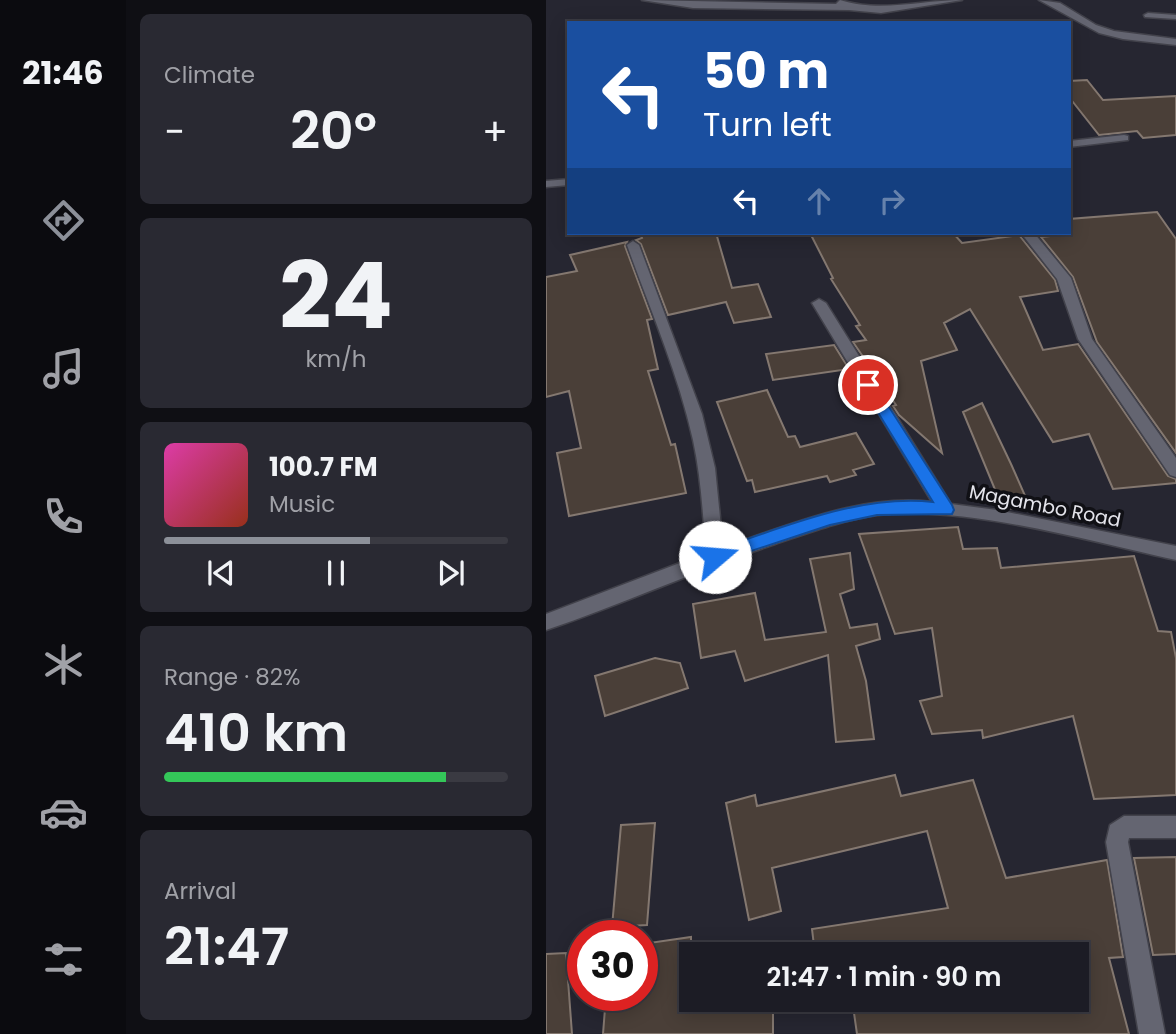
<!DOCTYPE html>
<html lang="en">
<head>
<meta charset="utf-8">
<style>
	:root { --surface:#1c1c25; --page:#292932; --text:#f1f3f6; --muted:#a0a1a7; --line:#3a3a42; --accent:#8c9099 }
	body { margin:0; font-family:Poppins,sans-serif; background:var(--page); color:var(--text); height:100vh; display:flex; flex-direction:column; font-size:26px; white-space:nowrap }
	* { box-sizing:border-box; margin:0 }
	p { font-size:23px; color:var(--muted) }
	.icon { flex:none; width:38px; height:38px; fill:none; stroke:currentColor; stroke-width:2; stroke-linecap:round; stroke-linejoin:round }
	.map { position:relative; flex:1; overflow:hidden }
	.panel { display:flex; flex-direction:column; gap:14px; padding:14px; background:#0f0f14; width:420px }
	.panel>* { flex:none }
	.hud { position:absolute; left:21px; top:21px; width:504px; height:214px; border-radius:0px; box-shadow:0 4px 18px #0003,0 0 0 2px var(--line); background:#1a4fa0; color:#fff; overflow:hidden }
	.speed { position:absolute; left:21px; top:920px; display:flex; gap:14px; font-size:35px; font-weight:700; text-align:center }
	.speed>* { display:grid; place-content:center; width:91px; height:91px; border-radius:50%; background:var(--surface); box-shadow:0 4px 18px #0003,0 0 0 2px var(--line); line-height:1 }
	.speed .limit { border:10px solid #d22; background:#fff; color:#111 }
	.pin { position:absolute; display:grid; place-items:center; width:60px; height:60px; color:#fff; margin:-30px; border:4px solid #fff; border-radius:50%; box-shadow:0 2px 7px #0007 }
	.me { position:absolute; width:77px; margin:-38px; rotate:72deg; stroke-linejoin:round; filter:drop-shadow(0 0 5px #0008) }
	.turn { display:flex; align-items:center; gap:24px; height:147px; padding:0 21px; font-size:32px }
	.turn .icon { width:91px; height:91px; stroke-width:2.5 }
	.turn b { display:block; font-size:49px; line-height:60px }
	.lanes { display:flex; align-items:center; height:66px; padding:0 21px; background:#0003; justify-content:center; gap:35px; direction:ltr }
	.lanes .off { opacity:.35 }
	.big { font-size:52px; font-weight:600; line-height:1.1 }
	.panel .widget { flex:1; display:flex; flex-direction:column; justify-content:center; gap:10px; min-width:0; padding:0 24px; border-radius:10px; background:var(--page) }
	.panel .dial { align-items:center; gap:0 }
	.dial b { font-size:91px; line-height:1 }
	.song { display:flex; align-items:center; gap:21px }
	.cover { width:84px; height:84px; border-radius:10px; background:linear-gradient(135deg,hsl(320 70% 55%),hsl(10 70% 35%)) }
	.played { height:7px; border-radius:4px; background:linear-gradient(90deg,var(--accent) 60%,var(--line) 60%) }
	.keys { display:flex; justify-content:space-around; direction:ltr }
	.heat { display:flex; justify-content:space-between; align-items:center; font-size:38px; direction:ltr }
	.charge { height:10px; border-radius:5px; background:linear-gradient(90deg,#34c759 82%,var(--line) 0) }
	.trip { position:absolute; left:133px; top:942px; width:410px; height:70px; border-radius:0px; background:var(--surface); box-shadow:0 4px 18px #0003,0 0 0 2px var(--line); font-weight:600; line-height:70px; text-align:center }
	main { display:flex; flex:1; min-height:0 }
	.tab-bar { display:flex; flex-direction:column; width:126px; justify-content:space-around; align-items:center; background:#0b0b0f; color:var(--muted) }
	.tab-bar .icon { width:49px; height:49px }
	.tab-bar .selected { color:var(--accent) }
	.tab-bar b { font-size:32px; color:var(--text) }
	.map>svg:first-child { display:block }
</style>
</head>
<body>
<main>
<nav class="tab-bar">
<b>21:46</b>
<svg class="icon selected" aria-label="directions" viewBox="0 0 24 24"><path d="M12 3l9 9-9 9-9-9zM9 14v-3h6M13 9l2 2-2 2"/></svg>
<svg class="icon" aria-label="music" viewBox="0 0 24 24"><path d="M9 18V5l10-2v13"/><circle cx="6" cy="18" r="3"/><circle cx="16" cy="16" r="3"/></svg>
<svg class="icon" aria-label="phone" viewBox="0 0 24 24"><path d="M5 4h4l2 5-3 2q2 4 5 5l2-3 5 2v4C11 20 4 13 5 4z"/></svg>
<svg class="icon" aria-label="climate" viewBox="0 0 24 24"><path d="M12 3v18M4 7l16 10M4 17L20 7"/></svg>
<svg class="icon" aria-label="car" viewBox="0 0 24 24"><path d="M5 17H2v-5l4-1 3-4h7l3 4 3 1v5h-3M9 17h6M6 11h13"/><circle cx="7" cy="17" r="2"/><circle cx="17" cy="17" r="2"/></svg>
<svg class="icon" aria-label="filters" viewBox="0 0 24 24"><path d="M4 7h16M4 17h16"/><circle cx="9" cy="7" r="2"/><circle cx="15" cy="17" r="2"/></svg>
</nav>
<section class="panel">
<div class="widget"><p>Climate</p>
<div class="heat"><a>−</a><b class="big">20°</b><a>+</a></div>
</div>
<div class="widget dial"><b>24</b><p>km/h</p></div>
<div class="widget">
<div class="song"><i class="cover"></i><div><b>100.7 FM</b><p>Music</p></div></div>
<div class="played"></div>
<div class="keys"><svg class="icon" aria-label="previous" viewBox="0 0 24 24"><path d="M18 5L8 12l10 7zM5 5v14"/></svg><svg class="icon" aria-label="pause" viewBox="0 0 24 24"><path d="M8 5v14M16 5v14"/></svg><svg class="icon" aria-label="next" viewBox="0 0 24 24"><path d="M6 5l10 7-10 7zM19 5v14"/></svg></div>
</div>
<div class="widget"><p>Range · 82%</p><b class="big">410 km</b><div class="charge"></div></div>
<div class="widget"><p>Arrival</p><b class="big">21:47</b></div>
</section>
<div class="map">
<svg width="630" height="1034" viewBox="0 0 630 1034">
	<rect width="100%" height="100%" fill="#262631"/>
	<!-- building -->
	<path fill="#4a3f38" stroke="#847870" stroke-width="2" d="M541,80L557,100L630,96V135L597,138L591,131L553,135L523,97V81Z
		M611,212L630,239V453L551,342L527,277L495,237L523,234V219Z
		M94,233H170L186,288L212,284L225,317L188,323L180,302L122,315L95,244L90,240L96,238Z
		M264,233H407L416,243L473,235L509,280L512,291L474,297L497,350L532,344L622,476L630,479V483L567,489L543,434L507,442L424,309L398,323L411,350L375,361L396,453L353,415L347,406L350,405L307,342L320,340L310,326L314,325L285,279L287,278Z
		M81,242L79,246L106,319L101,320L112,369L102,371L125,445L129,444L140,493L23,516L11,453L35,448L23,391L0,397V277L31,271L24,255Z
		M288,345L303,369L227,380L220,354Z
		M221,390L242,437L249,436L254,447L310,433L328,464L307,470L310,475L284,482L281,476L209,492L206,480L201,481L171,402Z
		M436,403L465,464L484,507L457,509L417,412Z
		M412,527L417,549L451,548L455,568L588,556L612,631L625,632L630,658V795L548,799L527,716L437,738L436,730L386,734L374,701L396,696L386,628L349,634L313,534Z
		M304,553L308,589L294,594L304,628L331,624L334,639L310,646L320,681L328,739L290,742L282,655L199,681L189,651L155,658L147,604L209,593L219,640L280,632L264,559Z
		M109,658L134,663L142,688L59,716L49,676Z
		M349,775L355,796L427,780L460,878L561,860L577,957L563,958L583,1034H311L306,999H530V954H269L266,929L402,908L381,831L226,868L235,911L203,920L180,803L209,795L211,806Z
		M109,823L101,925L66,927L75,825Z
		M630,857V954L607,955L588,858Z
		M145,937V1005L227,1000V1034H57L60,996H96V944Z
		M20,953L26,1034H0V954Z"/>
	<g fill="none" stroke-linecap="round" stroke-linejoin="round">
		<!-- lane casing -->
		<g stroke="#42424b" stroke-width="3">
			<path id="lane" d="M602,13L630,15V19L599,17L598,15Z
				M23,179V185L0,187V181Z"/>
		</g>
		<!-- street casing -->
		<g stroke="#42424b" stroke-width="3">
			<path id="street" d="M96,0L290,4L294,0C335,13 374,0 416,0L335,13L303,10L147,8Z
				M493,0L514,3L550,25L568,31L630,39V45L577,39L553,33Z
				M578,135L582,136V140L523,147V141Z
				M475,233H488L525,278L546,339L630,458V477L624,475L532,339L511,279Z
				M87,241L93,245L156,414L169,468L177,547C243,526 315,493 386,502L266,303L273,299L280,303L405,504L451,510L630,546V560C542,541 420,505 331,515C296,520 262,533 229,544C152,570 77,604 0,630V614L160,553C157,515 155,477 147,440C132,373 104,309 81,245Z
				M578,816H630V838H583L582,842L619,1034H593L560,842L564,825Z"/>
		</g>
		<!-- lane -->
		<use href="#lane" fill="#646571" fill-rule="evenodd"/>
		<!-- street -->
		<use href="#street" fill="#646571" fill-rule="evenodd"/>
	</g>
	<!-- route -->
	<path fill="#1a73e8" stroke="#114b97" stroke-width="2" d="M322,380L327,382L406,505L408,510L406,514L331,515L284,525L169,563L163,561L160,557L163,552C234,529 311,494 387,502L315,385Z"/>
	<g text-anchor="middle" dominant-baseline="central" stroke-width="7" stroke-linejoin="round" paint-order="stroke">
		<!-- street labels -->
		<g font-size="19" fill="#e4e4eb" stroke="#101015">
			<text transform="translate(499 506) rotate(11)">Magambo Road</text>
		</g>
	</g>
</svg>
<div class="speed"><div class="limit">30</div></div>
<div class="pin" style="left:322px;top:385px;background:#d93025"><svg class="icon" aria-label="arrive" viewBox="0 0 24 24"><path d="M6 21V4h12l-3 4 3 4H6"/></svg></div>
<svg class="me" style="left:169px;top:557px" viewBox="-20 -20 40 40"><circle r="19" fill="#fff"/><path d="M0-13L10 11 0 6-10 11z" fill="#1a73e8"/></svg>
<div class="trip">21:47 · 1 min · 90 m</div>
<div class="hud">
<div class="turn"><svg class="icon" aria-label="left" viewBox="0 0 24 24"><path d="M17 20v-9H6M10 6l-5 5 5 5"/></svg><div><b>50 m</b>Turn left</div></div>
<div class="lanes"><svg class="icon" aria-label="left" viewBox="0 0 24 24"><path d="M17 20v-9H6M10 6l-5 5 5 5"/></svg><svg class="icon off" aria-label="ahead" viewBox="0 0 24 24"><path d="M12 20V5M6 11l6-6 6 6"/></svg><svg class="icon off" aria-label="right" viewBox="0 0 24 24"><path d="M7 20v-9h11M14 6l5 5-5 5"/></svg></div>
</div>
</div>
</main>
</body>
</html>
